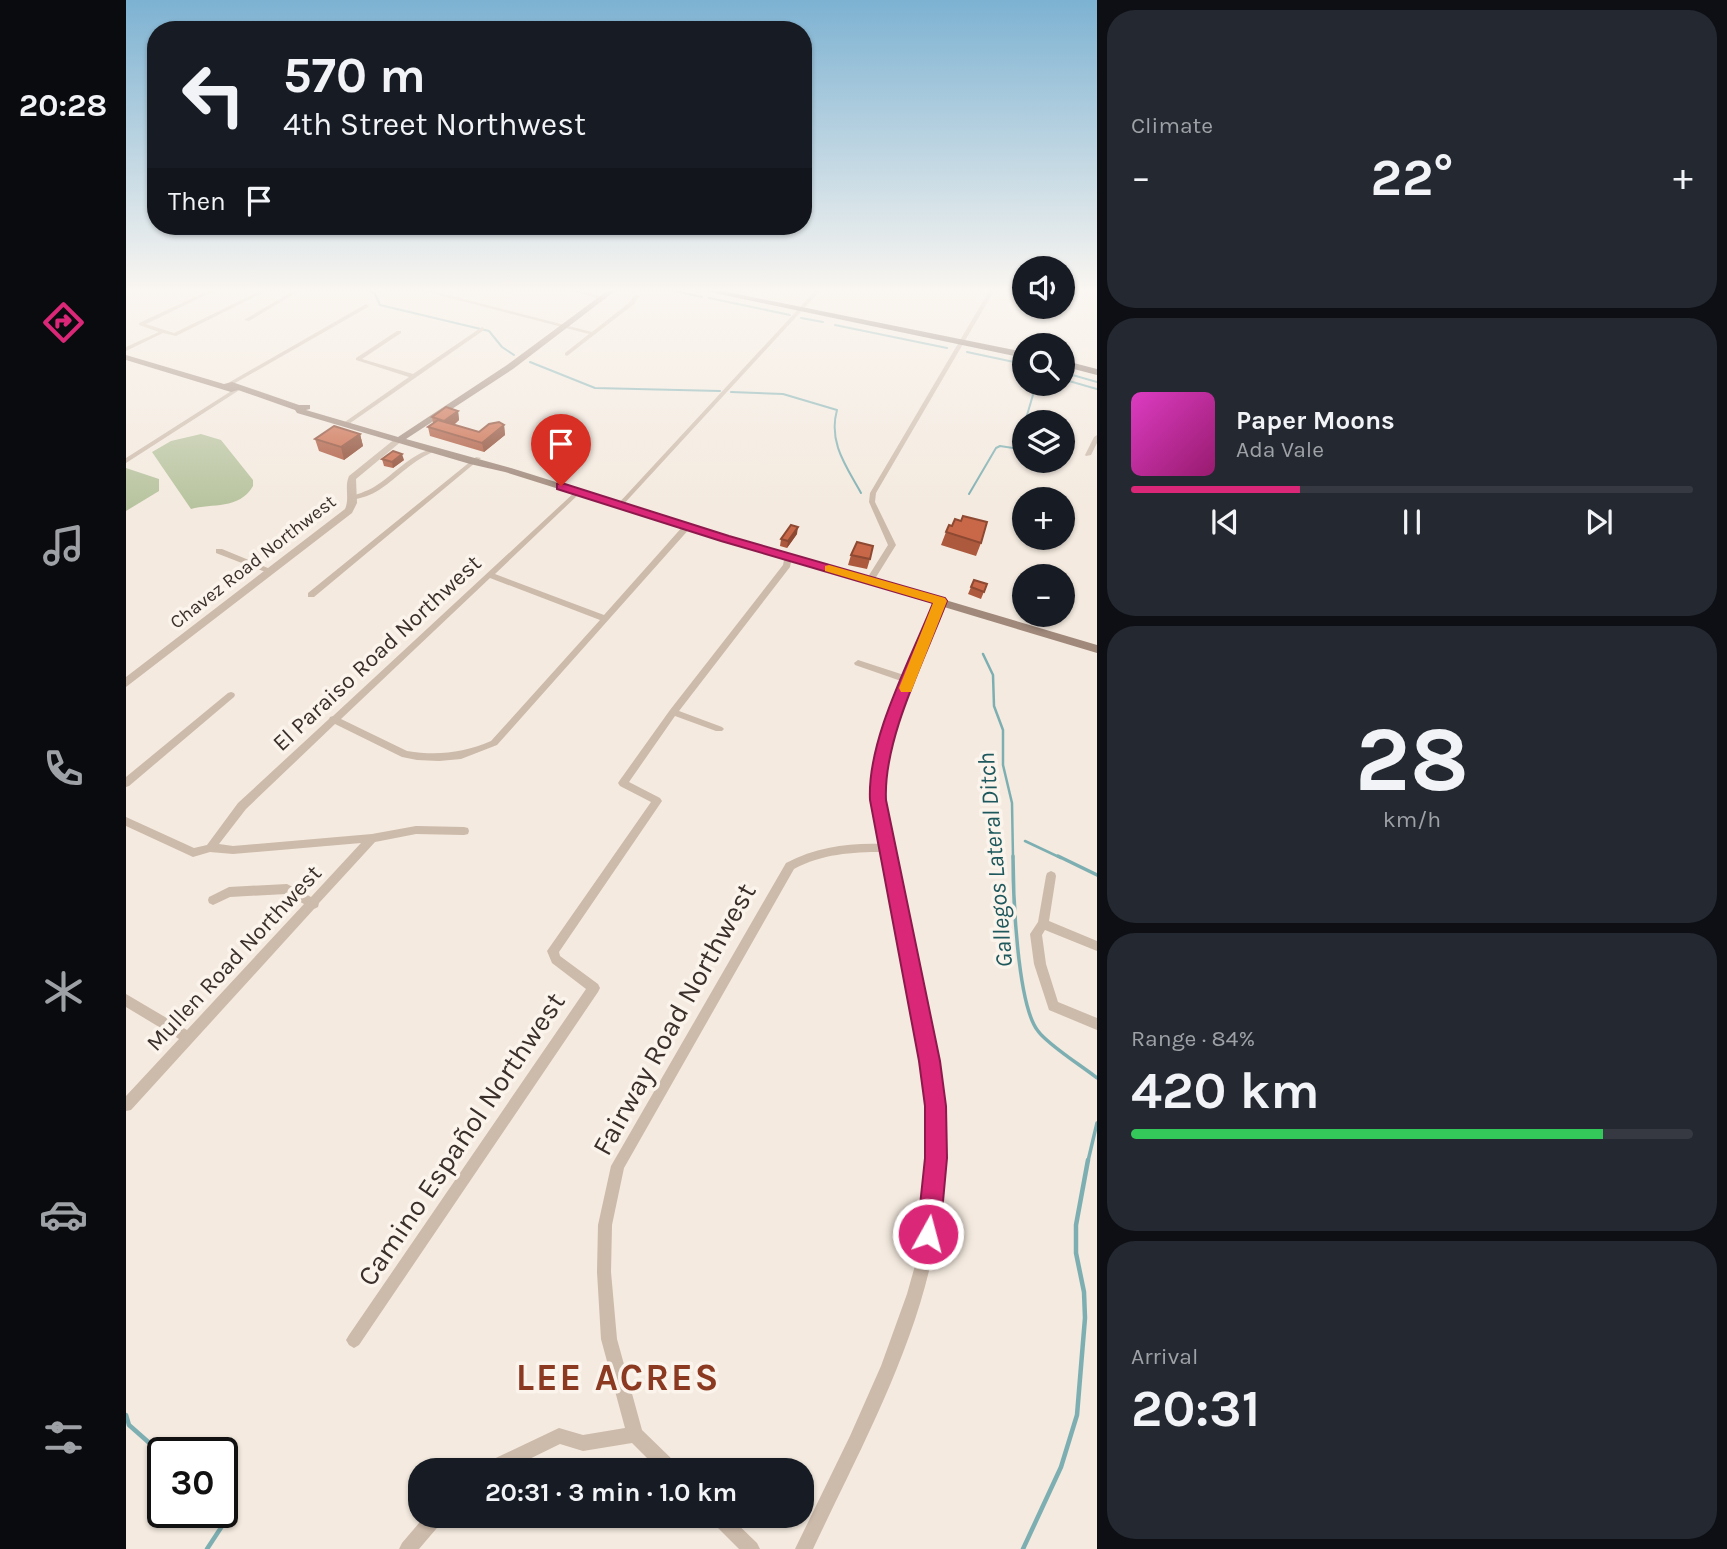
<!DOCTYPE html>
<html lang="en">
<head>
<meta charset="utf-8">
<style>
	:root { --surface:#171b24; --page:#242831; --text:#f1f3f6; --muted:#9ea1a6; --line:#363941; --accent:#db2777 }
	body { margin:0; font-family:Karla,sans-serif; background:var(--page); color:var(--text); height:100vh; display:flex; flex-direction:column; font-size:26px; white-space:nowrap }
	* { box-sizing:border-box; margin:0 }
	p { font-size:23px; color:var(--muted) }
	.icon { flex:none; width:38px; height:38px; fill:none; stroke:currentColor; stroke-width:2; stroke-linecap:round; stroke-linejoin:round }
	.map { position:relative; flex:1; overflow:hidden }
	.drawer { display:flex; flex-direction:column; gap:10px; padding:10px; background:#0d0f14; width:630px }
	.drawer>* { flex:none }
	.banner { position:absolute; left:21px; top:21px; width:665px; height:214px; border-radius:28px; box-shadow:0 2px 5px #0004; background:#171b24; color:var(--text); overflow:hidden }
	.tools { position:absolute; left:886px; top:256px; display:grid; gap:14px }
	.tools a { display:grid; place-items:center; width:63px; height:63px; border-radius:50%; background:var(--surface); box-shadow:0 2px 5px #0004; font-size:35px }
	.speed { position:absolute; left:21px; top:1437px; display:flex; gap:14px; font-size:35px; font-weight:700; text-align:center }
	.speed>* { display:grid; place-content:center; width:91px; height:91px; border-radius:50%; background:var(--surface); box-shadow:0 2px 5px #0004; line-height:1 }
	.speed .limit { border:4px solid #111; border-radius:10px; background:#fff; color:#111 }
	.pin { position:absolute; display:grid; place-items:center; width:60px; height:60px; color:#fff; margin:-72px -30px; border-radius:50% 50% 50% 0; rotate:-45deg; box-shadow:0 0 7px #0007 }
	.pin .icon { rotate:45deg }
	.me { position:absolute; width:77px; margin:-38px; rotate:7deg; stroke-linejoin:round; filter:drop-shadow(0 0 5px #0008) }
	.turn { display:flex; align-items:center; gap:24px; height:147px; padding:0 21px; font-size:32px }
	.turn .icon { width:91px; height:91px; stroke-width:2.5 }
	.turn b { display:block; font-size:49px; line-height:60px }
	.then { display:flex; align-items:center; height:66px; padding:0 21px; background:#0003; gap:14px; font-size:26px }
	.big { font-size:52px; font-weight:700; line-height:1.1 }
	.drawer .widget { flex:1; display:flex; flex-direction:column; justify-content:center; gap:10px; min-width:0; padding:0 24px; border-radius:28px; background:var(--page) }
	.drawer .dial { align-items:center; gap:0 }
	.dial b { font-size:91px; line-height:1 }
	.song { display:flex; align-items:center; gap:21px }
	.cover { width:84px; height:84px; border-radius:10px; background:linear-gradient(135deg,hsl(310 70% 55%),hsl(320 70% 35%)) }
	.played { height:7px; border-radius:4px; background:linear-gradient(90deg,var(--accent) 30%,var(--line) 30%) }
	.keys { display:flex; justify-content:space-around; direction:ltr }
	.heat { display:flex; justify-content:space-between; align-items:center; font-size:38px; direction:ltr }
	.charge { height:10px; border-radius:5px; background:linear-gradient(90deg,#34c759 84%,var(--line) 0) }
	.trip { position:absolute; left:282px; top:1458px; width:406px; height:70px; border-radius:28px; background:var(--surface); box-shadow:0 2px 5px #0004; font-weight:700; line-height:70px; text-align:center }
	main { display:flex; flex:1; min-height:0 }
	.menu { display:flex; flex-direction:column; width:126px; justify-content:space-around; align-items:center; background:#090b0e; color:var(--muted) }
	.menu .icon { width:49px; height:49px }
	.menu .active { color:var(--accent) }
	.menu b { font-size:32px; color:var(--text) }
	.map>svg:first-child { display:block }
</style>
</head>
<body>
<main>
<nav class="menu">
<b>20:28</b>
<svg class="icon active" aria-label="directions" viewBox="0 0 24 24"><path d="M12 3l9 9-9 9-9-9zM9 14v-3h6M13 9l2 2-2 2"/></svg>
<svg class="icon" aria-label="music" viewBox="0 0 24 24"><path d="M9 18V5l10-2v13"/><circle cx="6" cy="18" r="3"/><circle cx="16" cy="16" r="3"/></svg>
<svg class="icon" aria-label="phone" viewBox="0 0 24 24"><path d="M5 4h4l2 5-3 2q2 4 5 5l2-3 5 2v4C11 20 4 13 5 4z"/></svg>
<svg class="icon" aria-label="climate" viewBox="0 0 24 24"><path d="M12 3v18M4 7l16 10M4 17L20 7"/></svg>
<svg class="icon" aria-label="car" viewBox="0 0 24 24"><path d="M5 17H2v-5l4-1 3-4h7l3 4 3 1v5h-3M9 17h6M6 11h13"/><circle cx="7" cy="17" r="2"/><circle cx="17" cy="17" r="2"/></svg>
<svg class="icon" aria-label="filters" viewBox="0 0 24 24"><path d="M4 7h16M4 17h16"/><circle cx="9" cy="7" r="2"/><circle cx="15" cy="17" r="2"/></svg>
</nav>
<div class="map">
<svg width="971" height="1549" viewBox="0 0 971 1549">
	<rect width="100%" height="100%" fill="#f4eadf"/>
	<!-- green -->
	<path fill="#b7c39e" d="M75,434L95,440L127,480V486C113,510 86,503 65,509L26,452L45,441Z
		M0,468L33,479V491L0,511Z"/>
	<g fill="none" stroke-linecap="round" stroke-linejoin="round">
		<!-- stream-far3 -->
		<path stroke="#7dafb2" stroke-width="2" d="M244,291L249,294L254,305L363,331L376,347L388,355
			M550,291L576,297
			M583,298L664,315
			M675,318L697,322
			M709,325L821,348
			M841,352L888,362
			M404,362L469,388L594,391
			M936,372L971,382
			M936,379L971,389
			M605,392L657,394L711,410C702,442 720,466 735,493
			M899,422L909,388L921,383
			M843,494L870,448L874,446L893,449L898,432"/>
		<!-- stream-far2 -->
		<path stroke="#7dafb2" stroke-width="2.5" d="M857,654L867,675L868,706L877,730V765L886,803L887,858
			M899,841L935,858"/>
		<!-- stream-far1 -->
		<path stroke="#7dafb2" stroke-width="3.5" d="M887,856C887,892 891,1005 912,1031C922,1045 956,1066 971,1078
			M932,856L971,875
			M962,1161L971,1123"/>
		<!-- stream -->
		<path stroke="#7dafb2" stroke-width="4.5" d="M0,1415L3,1425L37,1455
			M81,1549L102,1517V1512L96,1506
			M897,1549L935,1467L951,1415L959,1318L958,1292L950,1253V1225L962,1160"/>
		<!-- minor -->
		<path fill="#ccbaaa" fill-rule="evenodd" d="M82,291H88L20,324L48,333L134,291H140L50,336L37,333L0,351V347L33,332L13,325V323Z
			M167,291H173L123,321L118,320Z
			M297,291H306L466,332L504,302L508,295L513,296L508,304L441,356L439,355V353L463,334Z
			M446,291H455L481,298L478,300Z
			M689,291H694L495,507H491V505Z
			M863,291H868L750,493L749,502L770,545L747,582H741L740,580L762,545L743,502L744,493Z
			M240,304L243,306L242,307L102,387L97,386Z
			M356,327L358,328V330L220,426H216V424L283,377L230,360V358L271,331H275V333L236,359L287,374Z
			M110,388L115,389L0,463V458Z
			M971,435V443L965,455L960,456L959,455L968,437Z
			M308,448L311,450L310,451C287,459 273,477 253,490C245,495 236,498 226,500L223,498C230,494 240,492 248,487C269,474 283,455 308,448Z
			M350,457L355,458L188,597H182V593Z
			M452,490L454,491V493L369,574L478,615L558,525H564L565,527L371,745L335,759L313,761L291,760L276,757L209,724L120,809L93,844L107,846L246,834L290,826L338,827L342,828L343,831L342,834L338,835L290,834L249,842L193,903L192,907L188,909L5,1110L0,1111V1096L53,1039L0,1007V994L61,1030L178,904L160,894L104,897L87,905L83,903L82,900L83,897L103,887L161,884L185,897L235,843L107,854L84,852L67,857L0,826V817L68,848L81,845L112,803L203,719L204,717L207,716L450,491ZM364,578L474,620L365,741C337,753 311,756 281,751L215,719Z
			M90,549H96L149,571L145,573H142L90,553Z
			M659,555H662L666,557L664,567L553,711L596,727L598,729L596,731H590L549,716L503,782L534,798L536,801L433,952L434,956L472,984L474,988L472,992L233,1345L228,1348L223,1345L220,1340L223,1335L460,989L426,963L421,951L525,802L494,786L492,783L494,780L544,710L657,565Z
			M815,598L819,601L761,749L757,765V800C769,859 781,918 793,977C808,1056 823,1137 813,1218C798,1334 736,1445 687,1549H669L724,1436L755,1366L781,1294L792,1255L799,1219L802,1184L803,1150L799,1081L788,1012L757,852C725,852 696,854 668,869L498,1168L486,1225L485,1272L491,1339L516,1430L551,1464L553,1470H533L506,1443L457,1451L434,1444L381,1470H355L357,1464L433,1428L457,1435L499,1428L475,1339L471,1272L472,1225L485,1166L660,863C691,847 722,843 756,844C751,817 743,790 748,763C752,736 768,707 778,682L729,665L728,663L732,660L781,676L811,601Z
			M105,692L108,693L109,695L108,697L3,786L0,787V777L102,693Z
			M925,871L929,873L930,876L923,921L971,941V951L919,930L916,935L920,964L932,1002L971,1018V1030L923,1010L908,964L904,934L912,922L920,876L921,873Z
			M299,1516H318L316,1522L293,1549H273L276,1543Z
			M584,1516H603L631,1543L634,1549H613L586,1522Z"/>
		<!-- tertiary -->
		<path fill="#ccbaaa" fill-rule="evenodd" d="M270,438L277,440L230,479L231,503L226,513L0,687V677L219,509C224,498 218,487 223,476Z"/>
		<!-- secondary -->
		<path fill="#a0897b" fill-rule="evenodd" d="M481,291H489L387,369L280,439L385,468L603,536L971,645V653L595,540L379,472L344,464L171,413L169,410L112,390L105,392L0,360V355L98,384L106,382L173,405H184V409L180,410L272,437L381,365Z"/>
		<!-- primary -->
		<path fill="#7c665b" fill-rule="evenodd" d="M579,291H596L898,352V358Z
			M936,360L971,369V375L936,366Z"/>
	</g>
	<!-- wall -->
	<path fill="#ad593e" d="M332,411L333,420L328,425L353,432L378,425L379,435L358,452L304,436L302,427L307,423L306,417Z
		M234,434L237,446L218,460L193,451L189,439Z
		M256,459L278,460L267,468L258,466Z
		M826,526L855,543L850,556L815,545L820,532Z
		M671,534L661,548L654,546L655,539Z
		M725,555L744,559L741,569L722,565Z
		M848,580L861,584L855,599L842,594Z"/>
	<!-- shaded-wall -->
	<path fill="#8d4932" d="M332,411L333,420L320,431L318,421Z
		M378,425L379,435L358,452L356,443Z
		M234,434L237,446L218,460L215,447Z
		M276,454L278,460L267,468L266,462Z
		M672,527L671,534L661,548L662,541Z"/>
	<!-- building -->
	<path fill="#c96848" stroke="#8d4932" stroke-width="2" d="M320,407L332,411L318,421L306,417Z
		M312,420L353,432L363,424L373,422L378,425L356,443L302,427Z
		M208,426L234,434L215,447L189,439Z
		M267,451L276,454L266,462L256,459Z
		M837,516L861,522L855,543L820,532L823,525L826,526L829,519L835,521Z
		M665,525L672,527L662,541L655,539Z
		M731,542L747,546L744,559L725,555Z
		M848,580L861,584L858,592L845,587Z"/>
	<!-- sky -->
	<linearGradient id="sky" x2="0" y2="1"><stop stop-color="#7db2d2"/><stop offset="0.57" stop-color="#faf6f1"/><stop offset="1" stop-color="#faf6f1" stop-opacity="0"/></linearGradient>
	<rect width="971" height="508" fill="url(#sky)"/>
	<!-- route -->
	<path fill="#db2777" stroke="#8e194d" stroke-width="2" d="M431,484H439L603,536L819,598L821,601C799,659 757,739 760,800L814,1061L820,1106L821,1158L814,1234L811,1242L802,1246L794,1242L791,1234L799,1158V1106L793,1061L744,800C741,739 784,661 807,603L595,541L431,489Z"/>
	<!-- slow -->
	<path fill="#f59e0b" d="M703,565L819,598L821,601L785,692H775L773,688L807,603L699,571V566Z"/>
	<g text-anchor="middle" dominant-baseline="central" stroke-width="7" stroke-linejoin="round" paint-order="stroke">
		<!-- far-street labels -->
		<g font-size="19" fill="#3a2f2a" stroke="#fbf4ec">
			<text transform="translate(127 562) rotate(-38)">Chavez Road Northwest</text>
		</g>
		<!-- street labels -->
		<g font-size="23" fill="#3a2f2a" stroke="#fbf4ec">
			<text transform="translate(251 653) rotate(-43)">El Paraiso Road Northwest</text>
			<text transform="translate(108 958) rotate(-47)">Mullen Road Northwest</text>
		</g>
		<!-- water labels -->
		<g font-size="24" font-style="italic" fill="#1e585d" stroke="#fbf4ec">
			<text transform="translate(869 860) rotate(-95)">Gallegos Lateral Ditch</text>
		</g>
		<!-- near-street labels -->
		<g font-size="28" fill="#3a2f2a" stroke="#fbf4ec">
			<text transform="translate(548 1019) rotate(-61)">Fairway Road Northwest</text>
			<text transform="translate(335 1139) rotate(-56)">Camino Español Northwest</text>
		</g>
		<!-- near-district labels -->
		<g font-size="37" font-weight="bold" letter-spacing="2" fill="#8b3a21" stroke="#fbf4ec">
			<text x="492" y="1377">LEE ACRES</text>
		</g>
	</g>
</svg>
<div class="tools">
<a><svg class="icon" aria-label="sound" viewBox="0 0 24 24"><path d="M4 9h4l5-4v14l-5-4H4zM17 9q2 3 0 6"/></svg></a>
<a><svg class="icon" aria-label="search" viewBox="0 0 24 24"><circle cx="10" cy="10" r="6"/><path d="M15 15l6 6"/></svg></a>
<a><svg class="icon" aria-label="layers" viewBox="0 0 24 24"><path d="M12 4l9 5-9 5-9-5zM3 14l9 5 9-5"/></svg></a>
<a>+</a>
<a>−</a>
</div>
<div class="speed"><div class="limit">30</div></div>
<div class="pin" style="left:435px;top:486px;background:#d93025"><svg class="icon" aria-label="arrive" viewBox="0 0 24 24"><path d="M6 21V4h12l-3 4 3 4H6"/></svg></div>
<svg class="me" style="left:802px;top:1234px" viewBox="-20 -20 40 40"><circle r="17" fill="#db2777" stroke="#fff" stroke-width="3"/><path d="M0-11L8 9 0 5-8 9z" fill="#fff"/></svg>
<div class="trip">20:31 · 3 min · 1.0 km</div>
<div class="banner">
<div class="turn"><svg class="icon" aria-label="left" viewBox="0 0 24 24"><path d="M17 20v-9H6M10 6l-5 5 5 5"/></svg><div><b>570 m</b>4th Street Northwest</div></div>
<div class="then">Then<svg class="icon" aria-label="arrive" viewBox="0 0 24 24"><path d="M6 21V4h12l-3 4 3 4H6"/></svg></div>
</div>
</div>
<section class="drawer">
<div class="widget"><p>Climate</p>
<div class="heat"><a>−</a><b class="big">22°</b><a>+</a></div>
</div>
<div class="widget">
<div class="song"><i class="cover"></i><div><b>Paper Moons</b><p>Ada Vale</p></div></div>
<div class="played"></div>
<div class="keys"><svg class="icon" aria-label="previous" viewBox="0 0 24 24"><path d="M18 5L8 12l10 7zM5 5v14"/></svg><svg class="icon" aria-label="pause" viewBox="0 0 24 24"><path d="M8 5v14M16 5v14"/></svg><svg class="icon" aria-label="next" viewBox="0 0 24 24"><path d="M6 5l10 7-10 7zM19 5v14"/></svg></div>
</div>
<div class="widget dial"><b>28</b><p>km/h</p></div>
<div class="widget"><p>Range · 84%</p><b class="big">420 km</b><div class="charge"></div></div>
<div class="widget"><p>Arrival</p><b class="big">20:31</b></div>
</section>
</main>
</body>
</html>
